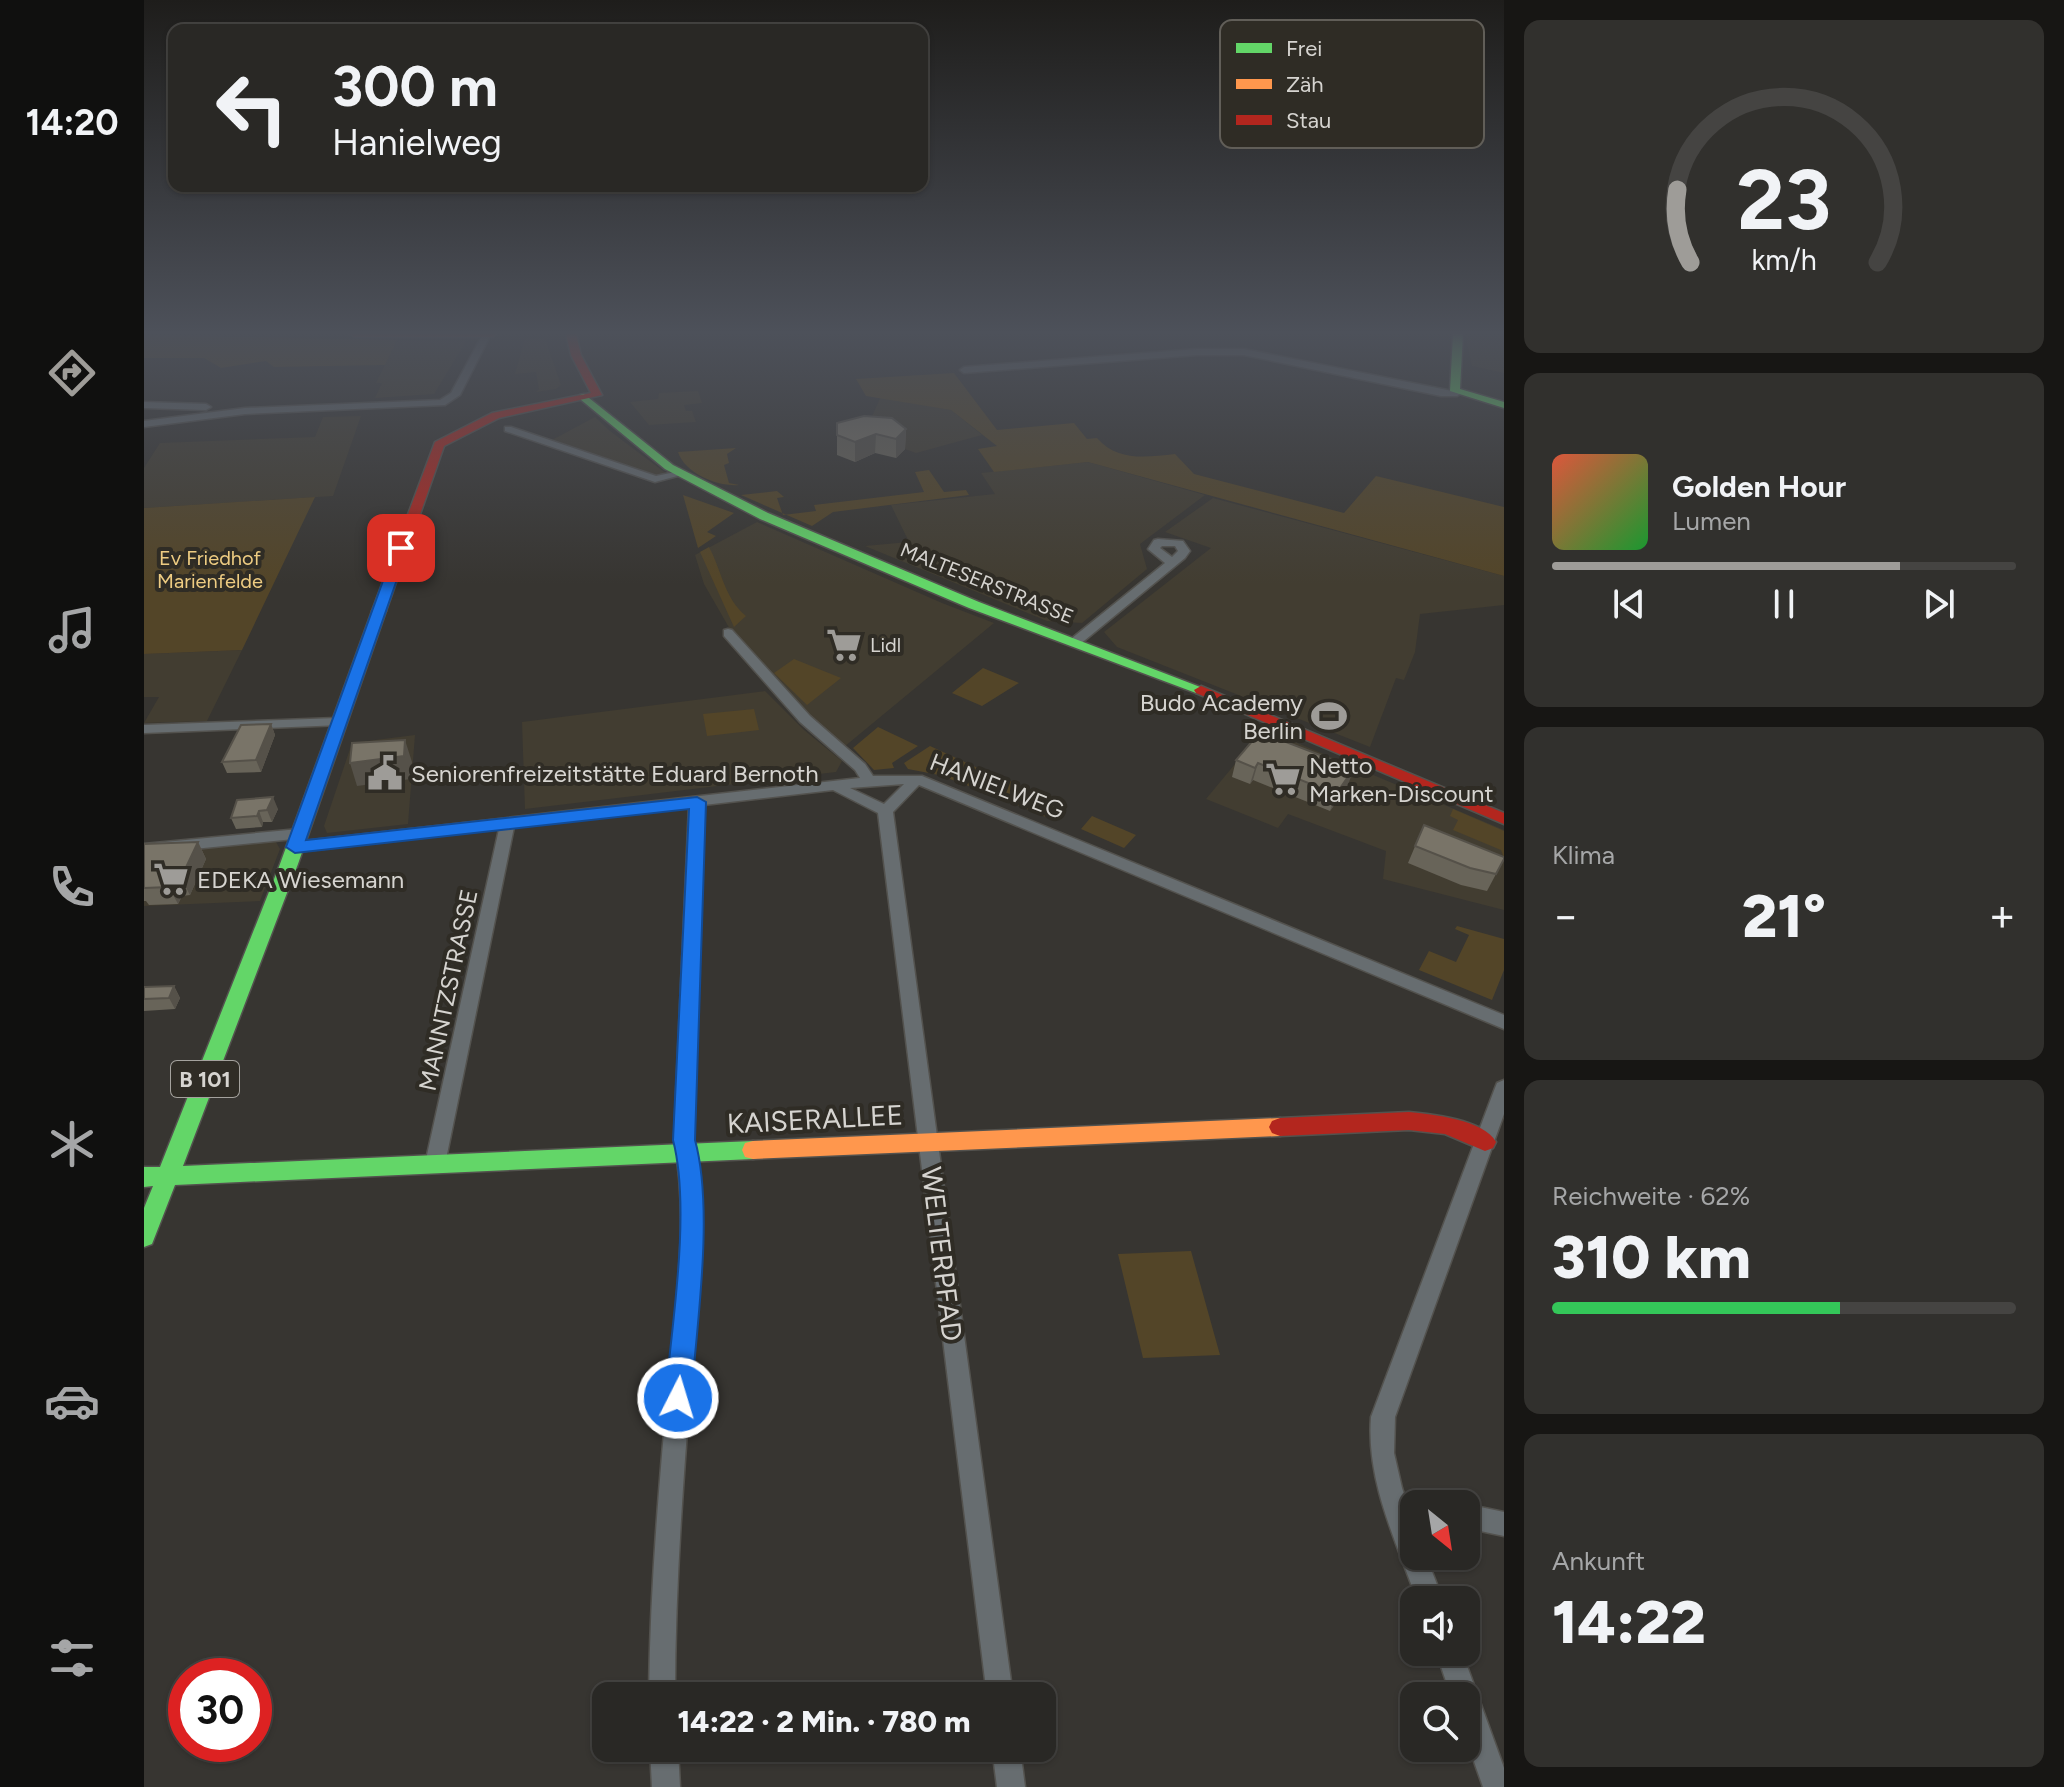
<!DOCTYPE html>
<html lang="de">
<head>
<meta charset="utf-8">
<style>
	:root { --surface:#292825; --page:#31302d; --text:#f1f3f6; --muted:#a5a6a7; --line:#454442; --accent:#9e9c98 }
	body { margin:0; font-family:Figtree,sans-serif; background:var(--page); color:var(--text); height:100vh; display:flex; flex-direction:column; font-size:30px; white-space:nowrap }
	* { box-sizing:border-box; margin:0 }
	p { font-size:26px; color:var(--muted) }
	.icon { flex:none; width:44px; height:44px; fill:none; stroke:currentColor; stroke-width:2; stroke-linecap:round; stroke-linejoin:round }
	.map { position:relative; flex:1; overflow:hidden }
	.panel { display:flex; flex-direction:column; gap:20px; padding:20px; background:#171614; width:560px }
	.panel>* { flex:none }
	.guide { position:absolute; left:24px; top:24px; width:760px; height:168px; border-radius:16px; box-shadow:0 2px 6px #0004,0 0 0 2px var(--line); background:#292825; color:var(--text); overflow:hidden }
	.needle { width:52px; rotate:150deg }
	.fabs { position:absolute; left:1256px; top:1490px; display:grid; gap:16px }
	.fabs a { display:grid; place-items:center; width:80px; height:80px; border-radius:16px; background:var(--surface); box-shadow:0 2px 6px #0004,0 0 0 2px var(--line); font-size:40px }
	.speed { position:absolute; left:24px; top:1658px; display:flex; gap:16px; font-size:40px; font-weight:700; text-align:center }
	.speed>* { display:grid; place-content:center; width:104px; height:104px; border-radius:50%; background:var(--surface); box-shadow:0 2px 6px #0004,0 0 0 2px var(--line); line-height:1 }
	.speed .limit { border:12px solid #d22; background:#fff; color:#111 }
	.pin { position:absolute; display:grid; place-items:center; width:68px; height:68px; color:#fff; margin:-34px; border-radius:16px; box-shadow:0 4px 12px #0006 }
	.me { position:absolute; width:88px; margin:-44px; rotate:5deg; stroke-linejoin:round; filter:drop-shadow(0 0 6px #0008) }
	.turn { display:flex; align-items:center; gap:28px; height:168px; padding:0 32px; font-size:36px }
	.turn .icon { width:104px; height:104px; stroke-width:2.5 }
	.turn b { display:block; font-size:56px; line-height:68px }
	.big { font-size:60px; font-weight:800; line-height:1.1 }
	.panel .card { flex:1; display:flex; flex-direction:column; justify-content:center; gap:12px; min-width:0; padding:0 28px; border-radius:16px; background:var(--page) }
	.panel .dial { align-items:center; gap:0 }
	.dial svg { height:208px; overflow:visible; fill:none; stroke:var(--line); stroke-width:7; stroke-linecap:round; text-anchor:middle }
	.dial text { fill:var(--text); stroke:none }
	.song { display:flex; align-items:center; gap:24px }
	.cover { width:96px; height:96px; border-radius:12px; background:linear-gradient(135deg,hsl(10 70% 55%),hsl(130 70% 35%)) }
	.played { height:8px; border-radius:4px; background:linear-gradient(90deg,var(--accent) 75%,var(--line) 75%) }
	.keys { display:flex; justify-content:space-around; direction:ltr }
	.heat { display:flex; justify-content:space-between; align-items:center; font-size:44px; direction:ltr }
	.charge { height:12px; border-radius:6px; background:linear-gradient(90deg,#34c759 62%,var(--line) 0) }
	.trip { position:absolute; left:448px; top:1682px; width:464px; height:80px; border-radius:16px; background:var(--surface); box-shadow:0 2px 6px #0004,0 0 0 2px var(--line); font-weight:800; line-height:80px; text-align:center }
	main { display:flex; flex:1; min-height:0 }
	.tabs { display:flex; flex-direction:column; width:144px; justify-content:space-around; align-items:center; background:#10100f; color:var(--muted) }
	.tabs .icon { width:56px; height:56px }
	.tabs .selected { color:var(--accent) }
	.tabs b { font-size:36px; color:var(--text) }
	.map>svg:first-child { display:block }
</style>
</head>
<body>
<main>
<nav class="tabs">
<b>14:20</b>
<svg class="icon selected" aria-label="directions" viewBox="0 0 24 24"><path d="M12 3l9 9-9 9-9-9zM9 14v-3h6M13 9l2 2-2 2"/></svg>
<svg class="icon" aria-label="music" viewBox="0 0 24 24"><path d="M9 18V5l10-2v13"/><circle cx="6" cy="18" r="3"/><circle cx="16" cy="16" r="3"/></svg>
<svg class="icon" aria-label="phone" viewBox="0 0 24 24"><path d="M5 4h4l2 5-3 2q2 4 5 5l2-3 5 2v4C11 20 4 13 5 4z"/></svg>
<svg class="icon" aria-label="climate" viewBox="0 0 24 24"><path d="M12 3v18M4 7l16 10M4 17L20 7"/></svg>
<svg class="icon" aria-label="car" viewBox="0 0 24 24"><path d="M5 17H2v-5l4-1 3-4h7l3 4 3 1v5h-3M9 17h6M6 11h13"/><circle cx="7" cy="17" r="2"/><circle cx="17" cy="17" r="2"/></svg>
<svg class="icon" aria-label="filters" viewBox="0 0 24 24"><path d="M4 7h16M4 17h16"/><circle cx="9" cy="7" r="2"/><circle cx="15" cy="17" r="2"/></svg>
</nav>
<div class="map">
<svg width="1360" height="1787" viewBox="0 0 1360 1787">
	<rect width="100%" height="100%" fill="#373531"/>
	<!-- built -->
	<path fill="#423d31" d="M1321,334H1360V373L1328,366Z
		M381,338L401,339L417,385L412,389L392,392L395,389L392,372L371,374Z
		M253,340H323L290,394L231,398L238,383H232Z
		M554,391L558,403L540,405L542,411H548L552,422L505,425L486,402L514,399L515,393Z
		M737,396L807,410L838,435L772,453L761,449L751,438L720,435Z
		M217,416L189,496L0,508V468L16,443L171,437L179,417Z
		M451,417L466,431L523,474L512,476L408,440Z
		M944,462L1061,495L996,544L1003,569L938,623L903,621L721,546L765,542L747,505L851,494L837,473Z
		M1069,498L1360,576V605L1276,614L1271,652L1260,680L1252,678L1226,747L973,647L960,632L1067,548L1021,532Z
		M613,522L798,603L850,623L700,747L663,715L587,631L560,584L551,555Z
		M98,650L63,721L0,723L15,697H0V654Z
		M621,691L660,730L698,761L692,772L381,809L378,722Z
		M1120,729L1360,830V910L1239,879L1242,851L1144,814L1134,828L1062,799Z
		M271,735L264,824L183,833L180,826L208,743Z
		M124,841L132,842L136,849L116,901L0,906V852Z"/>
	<!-- green -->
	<path fill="#534528" d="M0,335L253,340L241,365L130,367L122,361L77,368L60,358H0Z
		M810,373L853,430L930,423L943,439L953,438C974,462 1002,457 1031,454L1050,474L1200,513L1232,476L1360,507V576L944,462L850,472L834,449L853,446L807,410L722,396L712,379Z
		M592,448L583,454L585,463L580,465L585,483L595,485C575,487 541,474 534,452Z
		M785,470L800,492L822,490L825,495L689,512L668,526L597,495L633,491L640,497L633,498L639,515L672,511L670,505L780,492L771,472Z
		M539,495L590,513L563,532L572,536L554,548Z
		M171,497L98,650L0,654V508Z
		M565,547C578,571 580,598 602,616L590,627L556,552Z
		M650,659L697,678L663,705L630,673Z
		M839,668L875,683L838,706L808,693Z
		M610,709L615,730L563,736L559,714Z
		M734,727L774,746L748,763L750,768L730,770L709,748Z
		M786,746L860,780L844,793L795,775L764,769L760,763Z
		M866,781L914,803L902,817L849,795Z
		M1309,809L1360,831V858L1357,850L1309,830L1314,820L1306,816Z
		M948,816L992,835L980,848L937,829Z
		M1313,926L1360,939V970L1348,1000L1275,970L1285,951L1312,962L1325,935L1311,929Z
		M1047,1251L1076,1355L999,1358L974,1254Z"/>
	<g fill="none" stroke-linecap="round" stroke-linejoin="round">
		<!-- street casing -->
		<g stroke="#53524e" stroke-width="3">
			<path id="street" d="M339,334H347L316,395L301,405L101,414L0,427V421L101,408L296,400L307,393Z
				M1053,349H1100L1318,393L1313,396H1297L1100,355H1053L820,373L816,370L820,367Z
				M0,402L62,404L67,407L62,410L0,408Z
				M361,427H367L512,476L536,471L541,474L511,482L361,431Z
				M1014,539L1039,541L1046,551L1041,558L935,645H927V639L1021,563L1004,549L1010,540ZM1018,546H1031L1034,551L1028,557L1016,548Z
				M584,629L588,630L666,716L721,764L729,776H778L1360,1015V1029L775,785L749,812L869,1696H843L734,813L689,790L560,805L550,1140C565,1219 554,1298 547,1378C539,1484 531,1590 531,1696H505C506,1590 515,1484 525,1378C532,1298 545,1220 530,1140L545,806L370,827L301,1164L298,1170L291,1172L284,1170L281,1164L355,829L151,852L143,847L151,842L716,778L711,770L656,722L580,636V630ZM760,784L740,804L706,788Z
				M193,718L200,722L198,725L0,733V725Z
				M155,829L163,834L160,838L0,854V844Z
				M1360,1080V1114L1251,1417L1250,1453L1258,1488L1270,1523V1556H1282L1299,1600H1273C1252,1541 1222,1481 1227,1417L1351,1088L1353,1083Z
				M1322,1504L1360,1512V1536L1322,1528Z
				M1292,1652H1318L1360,1768V1787H1339L1322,1739V1696H1307Z
				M506,1748H534L536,1787H508Z
				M848,1748H876L881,1787H853Z"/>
		</g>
		<!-- fast casing -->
		<g stroke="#53524e" stroke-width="3">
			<path id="fast" d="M1309,334H1319L1316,389L1360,402V408L1306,391Z
				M440,394L529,465L624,513L835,602L1064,690L1062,693H1052L825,608L616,519L521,469L436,399V395Z
				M235,607L242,611L154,864L39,1166L609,1141L617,1143L620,1150L617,1157L609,1159L31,1185L8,1244L0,1247V1208L9,1186L0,1187V1167H16L136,864L228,611Z"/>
		</g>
		<!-- slow casing -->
		<g stroke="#53524e" stroke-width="3">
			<path id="slow" d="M1136,1118L1144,1121L1147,1127L1144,1133L1136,1136L609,1159L601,1157L598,1150L601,1143L609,1141Z"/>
		</g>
		<!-- jam casing -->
		<g stroke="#53524e" stroke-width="3">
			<path id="jam" d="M206,334H353L348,337H211Z
				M422,334H432L437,355L458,395L355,418L300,446L242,611L235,615L230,614L228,611L291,442L348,413L447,393L427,355Z
				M1057,686L1360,813V824L1052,693L1050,690Z
				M1265,1112C1287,1114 1341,1120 1352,1142L1349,1148L1341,1151L1301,1134L1265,1130L1136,1136L1128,1133L1125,1127L1128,1121L1136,1118Z"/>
		</g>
		<!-- street -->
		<use href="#street" fill="#676d70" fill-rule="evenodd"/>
		<!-- fast -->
		<use href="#fast" fill="#63d668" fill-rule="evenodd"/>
		<!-- slow -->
		<use href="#slow" fill="#ff974d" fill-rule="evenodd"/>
		<!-- jam -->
		<use href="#jam" fill="#b3261e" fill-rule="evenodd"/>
	</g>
	<!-- wall -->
	<path fill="#686459" d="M693,423L762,429L761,449L752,458L731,453L711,462L693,455Z
		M127,724L131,735L117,772L83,773L78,762Z
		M1116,732L1204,785L1186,811L1109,780L1106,784L1088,777L1092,760Z
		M93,800L134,809L128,822H119L118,827L92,829L87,818Z
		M1280,825L1360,859L1343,891L1317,885L1264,863Z
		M54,842L62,859L46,895L38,896L34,904L5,905L2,901H0V844Z
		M30,986L36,998L31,1009L0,1011V987Z"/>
	<!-- shaded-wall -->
	<path fill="#555149" d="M762,429L761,449L752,458V439Z
		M732,434L731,453L711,462V442Z
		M127,724L131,735L117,772L112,760Z
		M261,740L268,762L267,779L213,786L206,763Z
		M1114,763L1109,780L1106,784L1111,768Z
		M1210,768L1204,785L1186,811L1192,794Z
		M129,797L134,809L128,822L123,810Z
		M115,811L119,822L118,827L113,816Z
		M54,842L62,859L46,895L37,878Z
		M29,878L38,896L34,904L25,887Z
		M30,986L36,998L31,1009L25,998Z"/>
	<!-- building -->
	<path fill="#797468" stroke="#555149" stroke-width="2" d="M720,416L748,418L762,429L752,439L732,434L711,442L693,435V423Z
		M127,724L112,760L78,762L97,725Z
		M1116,732L1210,768L1192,794L1114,763L1111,768L1092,760Z
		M261,740L260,756L206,763L208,743Z
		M129,797L123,810L115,811L113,816L87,818L93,800Z
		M1280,825L1360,857V859L1352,874L1326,868L1271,846Z
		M54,842L37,878H29L25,887L0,888V844Z
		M30,986L25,998L0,999V987Z"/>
	<!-- sky -->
	<linearGradient id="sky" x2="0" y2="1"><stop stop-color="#1e1d1b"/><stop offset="0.57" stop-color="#4d515a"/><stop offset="1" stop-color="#4d515a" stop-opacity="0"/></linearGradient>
	<rect width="1360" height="584" fill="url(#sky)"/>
	<!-- route -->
	<path fill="#1a73e8" stroke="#114b97" stroke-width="2" d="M257,544L264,548L162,840L553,797L562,802L551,1140C570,1209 553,1325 547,1398L544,1407L534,1411L525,1407L521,1398C528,1325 547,1209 529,1140L545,809L151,853L142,847L251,548Z"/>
	<!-- icons -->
	<defs>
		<g id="supermarket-bare" transform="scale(2.76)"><path d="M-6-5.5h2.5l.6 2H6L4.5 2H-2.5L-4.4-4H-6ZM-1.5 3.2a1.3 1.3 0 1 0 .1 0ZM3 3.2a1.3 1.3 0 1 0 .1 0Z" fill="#9e9c98" stroke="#2f2c25" stroke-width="2.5" paint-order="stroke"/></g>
		<g id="stadium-bare" transform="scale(2.76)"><path d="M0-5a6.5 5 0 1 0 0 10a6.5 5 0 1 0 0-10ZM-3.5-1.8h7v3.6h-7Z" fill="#9e9c98" stroke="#2f2c25" stroke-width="2.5" paint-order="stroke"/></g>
		<g id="civic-bare" transform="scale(2.76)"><path d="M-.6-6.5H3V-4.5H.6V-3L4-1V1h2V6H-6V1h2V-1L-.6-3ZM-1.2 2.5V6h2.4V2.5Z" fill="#9e9c98" stroke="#2f2c25" stroke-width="2.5" paint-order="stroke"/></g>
	</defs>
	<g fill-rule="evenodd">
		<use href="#supermarket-bare" x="700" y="645"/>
		<use href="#stadium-bare" x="1185" y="716"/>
		<use href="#civic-bare" x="241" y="773"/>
		<use href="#supermarket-bare" x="1139" y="779"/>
		<use href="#supermarket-bare" x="27" y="879"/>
	</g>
	<g text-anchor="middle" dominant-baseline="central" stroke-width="8" stroke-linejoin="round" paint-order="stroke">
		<!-- far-park labels -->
		<g font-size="20" fill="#eecc82" stroke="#2f2c25">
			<text x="66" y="558">Ev Friedhof<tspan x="66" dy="23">Marienfelde</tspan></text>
		</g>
		<!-- far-street labels -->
		<g font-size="20" fill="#d6d4d0" stroke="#2f2c25">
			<text transform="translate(843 583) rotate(22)">MALTESERSTRASSE</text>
		</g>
		<!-- far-poi labels -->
		<g font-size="20" fill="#d6d4d0" stroke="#2f2c25" text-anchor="start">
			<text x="726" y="645">Lidl</text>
		</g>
		<!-- shield labels -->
		<rect fill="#2f2c25" stroke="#a4a29d" stroke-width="2" x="27" y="1061" width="68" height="36" rx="6"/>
		<g font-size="22" font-weight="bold" fill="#d6d4d0">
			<text x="61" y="1079">B 101</text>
		</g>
		<!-- poi labels -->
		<g font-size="24" fill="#d6d4d0" stroke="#2f2c25" text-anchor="start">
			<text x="1159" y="702" text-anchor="end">Budo Academy<tspan x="1159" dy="28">Berlin</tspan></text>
			<text x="1165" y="765">Netto<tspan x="1165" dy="28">Marken-Discount</tspan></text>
			<text x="267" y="773">Seniorenfreizeitstätte Eduard Bernoth</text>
			<text x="53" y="879">EDEKA Wiesemann</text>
		</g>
		<!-- street labels -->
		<g font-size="24" fill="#d6d4d0" stroke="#2f2c25">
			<text transform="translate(853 786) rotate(21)">HANIELWEG</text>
			<text transform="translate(304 990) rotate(-78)">MANNTZSTRASSE</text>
		</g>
		<!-- near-street labels -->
		<g font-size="28" fill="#d6d4d0" stroke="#2f2c25">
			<text transform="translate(671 1119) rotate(-3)">KAISERALLEE</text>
			<text transform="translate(798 1254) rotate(83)">WELTERPFAD</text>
		</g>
	</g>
	<!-- legend -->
	<rect x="1076" y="20" width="264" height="128" rx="12" fill="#2f2c25" stroke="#615e58" stroke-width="2"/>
	<rect x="1092" y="43" width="36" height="10" fill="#63d668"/>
	<rect x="1092" y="79" width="36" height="10" fill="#ff974d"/>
	<rect x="1092" y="115" width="36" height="10" fill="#b3261e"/>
	<g font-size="22" fill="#d6d4d0">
		<text x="1142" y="56">Frei</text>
		<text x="1142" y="92">Zäh</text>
		<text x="1142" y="128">Stau</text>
	</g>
</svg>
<div class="fabs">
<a><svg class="needle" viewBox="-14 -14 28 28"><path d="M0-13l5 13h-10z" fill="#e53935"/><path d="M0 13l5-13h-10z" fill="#a5a6a7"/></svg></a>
<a><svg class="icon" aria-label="sound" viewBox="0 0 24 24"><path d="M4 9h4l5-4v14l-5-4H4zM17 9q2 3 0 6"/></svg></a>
<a><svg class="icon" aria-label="search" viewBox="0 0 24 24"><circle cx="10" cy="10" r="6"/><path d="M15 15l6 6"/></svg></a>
</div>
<div class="speed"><div class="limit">30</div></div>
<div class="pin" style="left:257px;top:548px;background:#d93025"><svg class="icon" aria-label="arrive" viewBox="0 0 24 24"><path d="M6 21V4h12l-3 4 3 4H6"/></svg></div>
<svg class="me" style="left:534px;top:1398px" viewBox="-20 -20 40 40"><circle r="17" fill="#1a73e8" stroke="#fff" stroke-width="3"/><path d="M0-11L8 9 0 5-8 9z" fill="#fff"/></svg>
<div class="trip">14:22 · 2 Min. · 780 m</div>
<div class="guide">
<div class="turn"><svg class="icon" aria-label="left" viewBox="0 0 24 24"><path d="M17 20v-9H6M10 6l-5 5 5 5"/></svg><div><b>300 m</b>Hanielweg</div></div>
</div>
</div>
<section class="panel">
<div class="card dial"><svg viewBox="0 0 100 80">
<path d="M14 69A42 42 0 1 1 86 69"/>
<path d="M14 69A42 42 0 0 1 9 41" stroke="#9e9c98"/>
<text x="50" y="56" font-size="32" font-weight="700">23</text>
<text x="50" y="72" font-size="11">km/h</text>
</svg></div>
<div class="card">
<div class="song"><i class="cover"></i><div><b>Golden Hour</b><p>Lumen</p></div></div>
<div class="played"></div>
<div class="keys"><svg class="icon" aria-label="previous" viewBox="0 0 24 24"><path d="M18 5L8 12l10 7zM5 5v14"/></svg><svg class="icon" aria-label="pause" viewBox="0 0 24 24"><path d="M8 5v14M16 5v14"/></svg><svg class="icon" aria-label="next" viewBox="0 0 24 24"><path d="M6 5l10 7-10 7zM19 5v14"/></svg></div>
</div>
<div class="card"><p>Klima</p>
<div class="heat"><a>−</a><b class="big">21°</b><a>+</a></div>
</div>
<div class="card"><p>Reichweite · 62%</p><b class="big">310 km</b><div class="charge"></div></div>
<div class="card"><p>Ankunft</p><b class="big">14:22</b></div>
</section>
</main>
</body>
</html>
